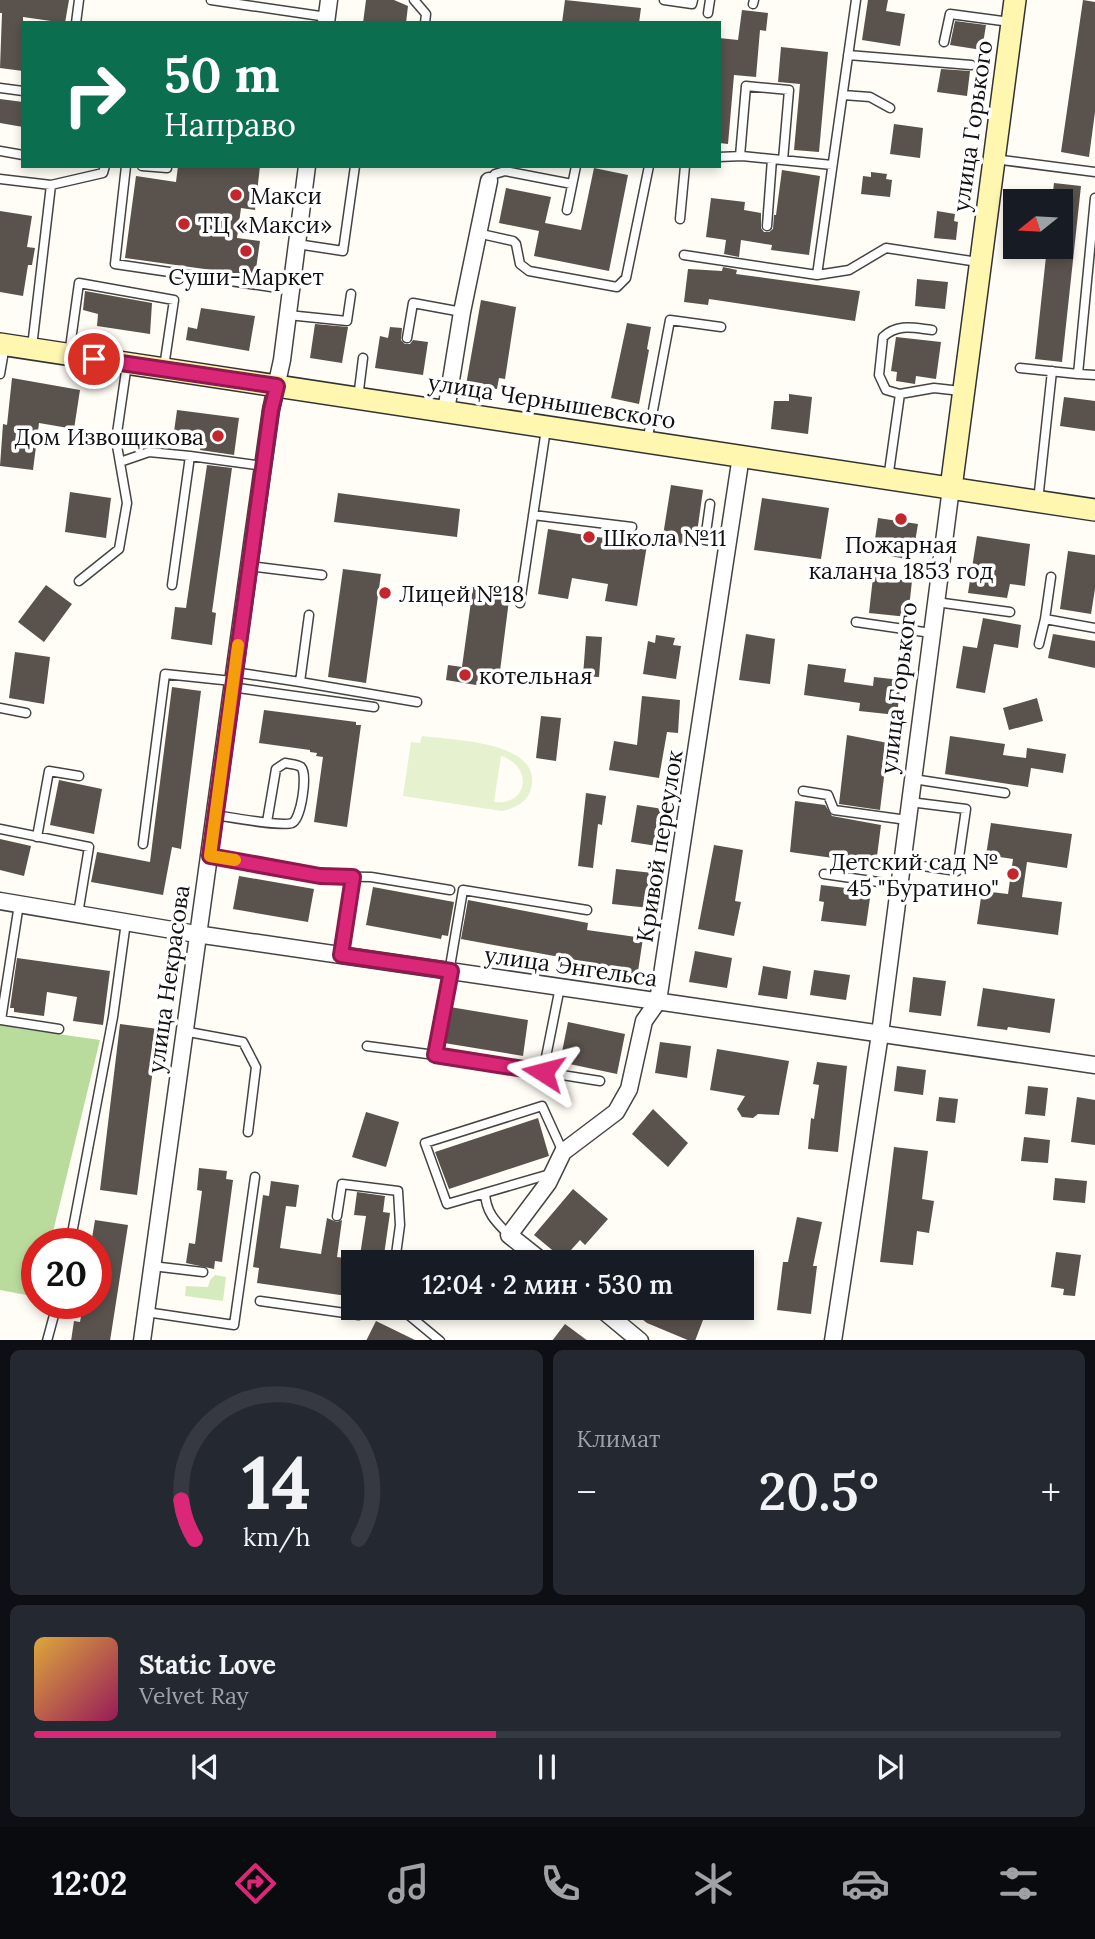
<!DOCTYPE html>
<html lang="ru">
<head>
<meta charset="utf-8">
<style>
	:root { --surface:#171b24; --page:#242831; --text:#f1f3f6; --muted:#9ea1a6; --line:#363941; --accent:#db2777 }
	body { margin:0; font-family:Lora,serif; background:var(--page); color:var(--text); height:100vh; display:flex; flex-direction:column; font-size:26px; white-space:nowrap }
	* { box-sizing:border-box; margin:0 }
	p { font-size:23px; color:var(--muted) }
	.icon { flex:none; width:38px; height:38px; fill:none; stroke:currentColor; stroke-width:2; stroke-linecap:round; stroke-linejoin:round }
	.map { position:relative; height:1340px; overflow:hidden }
	.sheet { display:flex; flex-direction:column; gap:10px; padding:10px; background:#0d0f14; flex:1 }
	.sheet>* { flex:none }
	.top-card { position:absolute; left:21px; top:21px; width:700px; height:147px; border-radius:0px; box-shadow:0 4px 10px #0003; background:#0b6e4f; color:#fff; overflow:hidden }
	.needle { width:46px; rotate:252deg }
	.fabs { position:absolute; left:1003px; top:189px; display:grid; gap:14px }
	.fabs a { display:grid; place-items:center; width:70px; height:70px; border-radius:0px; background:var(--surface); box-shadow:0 4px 10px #0003; font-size:35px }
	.speed { position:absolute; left:21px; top:1228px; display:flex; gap:14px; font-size:35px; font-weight:700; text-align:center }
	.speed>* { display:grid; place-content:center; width:91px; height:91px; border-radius:50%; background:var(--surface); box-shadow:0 4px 10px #0003; line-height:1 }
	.speed .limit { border:10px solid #d22; background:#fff; color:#111 }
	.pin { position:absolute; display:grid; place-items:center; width:60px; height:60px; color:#fff; margin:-30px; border:4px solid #fff; border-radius:50%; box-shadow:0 2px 7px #0007 }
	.me { position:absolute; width:77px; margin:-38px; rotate:279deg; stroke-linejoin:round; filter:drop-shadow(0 0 5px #0008) }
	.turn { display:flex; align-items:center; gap:24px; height:147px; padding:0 28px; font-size:32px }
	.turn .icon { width:91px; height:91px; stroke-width:2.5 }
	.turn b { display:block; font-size:49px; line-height:60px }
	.big { font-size:52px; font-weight:600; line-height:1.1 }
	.sheet .tile { flex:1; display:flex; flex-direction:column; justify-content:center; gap:10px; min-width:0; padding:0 24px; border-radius:10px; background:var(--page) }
	.sheet .dial { align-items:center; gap:0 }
	.dial svg { height:182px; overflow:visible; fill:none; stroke:var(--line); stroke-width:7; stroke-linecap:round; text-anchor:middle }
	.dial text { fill:var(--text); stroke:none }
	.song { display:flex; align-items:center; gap:21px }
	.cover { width:84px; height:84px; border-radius:10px; background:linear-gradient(135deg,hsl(40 70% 55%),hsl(330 70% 35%)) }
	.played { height:7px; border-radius:4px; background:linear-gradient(90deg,var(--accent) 45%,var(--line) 45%) }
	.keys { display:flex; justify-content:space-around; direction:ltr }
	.heat { display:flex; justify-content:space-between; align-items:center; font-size:38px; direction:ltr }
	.sheet .tiles { flex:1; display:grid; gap:10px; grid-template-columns:1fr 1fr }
	.tile:last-child { grid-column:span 2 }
	.trip { position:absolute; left:341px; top:1250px; width:413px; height:70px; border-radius:0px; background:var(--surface); box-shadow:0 4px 10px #0003; font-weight:600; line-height:70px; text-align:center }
	.dock { display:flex; height:112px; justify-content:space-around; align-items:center; background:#090b0e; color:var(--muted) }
	.dock .icon { width:49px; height:49px }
	.dock .active { color:var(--accent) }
	.dock b { font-size:32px; color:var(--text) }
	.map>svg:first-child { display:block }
</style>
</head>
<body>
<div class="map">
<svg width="1095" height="1341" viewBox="0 0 1095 1341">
	<rect width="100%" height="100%" fill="#fffdf5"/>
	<!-- green -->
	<path fill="#d5ebbd" d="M215,1275L226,1277L223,1301L185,1296L186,1286L208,1287L210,1280Z"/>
	<!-- forest -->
	<path fill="#b9dc9c" d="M0,991L8,992L7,1019L16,1028L100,1040L50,1244H37V1297L0,1290Z"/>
	<!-- pitch -->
	<path fill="#e6f2cf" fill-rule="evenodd" d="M422,736C451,740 544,741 531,789C527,803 515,808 502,811L403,796L411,742L420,743ZM501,756C533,766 529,806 494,802Z"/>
	<!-- building -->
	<path fill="#5a524d" d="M0,0H69L65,23L23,17V71L0,68L2,13H0Z
		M366,0H394L408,6L406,23H363Z
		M565,0L641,8L639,23H562Z
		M868,0H888L886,11L905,14L900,46L862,40Z
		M1083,0L1095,2V112L1089,157L1061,152Z
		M742,10L768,13L766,31L760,30L756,77L734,75L728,144L719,143V38L738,40Z
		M955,21L986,25L982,50L950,45Z
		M781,47L828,52L819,152L794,150L800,84L778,82Z
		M941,69L970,71L967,96L937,92Z
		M0,99L23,102V127L0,123Z
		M894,124L923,128L920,158L890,154Z
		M178,166H260L255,210L241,208L237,238L260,241L255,276L125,258L136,176L176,182Z
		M594,168L628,175L609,271L534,256L539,231L499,223L506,188L551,197L545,223L581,230Z
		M782,170L820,176L809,255L771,250L772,245L741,240L739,257L724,254L726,240L706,237L711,198L745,202L744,210L761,213V228L764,232H769L773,229L774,215H776Z
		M871,172L887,174L886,179L892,180L890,197L861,194L863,176L871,177Z
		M1054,183L1081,186L1062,362L1035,359L1047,247H1060V201H1052Z
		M0,211L32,216L27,247L35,248L32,265H28L23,296L0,292Z
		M937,211L955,214L954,221L958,222L956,240L934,238Z
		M723,267L737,270L736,274L860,291L855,321L709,299L708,305L684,302L688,269L722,271Z
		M917,279L948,282L945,309L915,306Z
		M85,291L152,303L150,334L97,326L98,314L83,310Z
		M481,300L516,307L505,379L499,378L497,389L466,385Z
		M201,308L255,316L249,351L186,340L188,327L197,329Z
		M627,323L651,327L647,349L649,350L639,404L611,398Z
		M315,324L348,327L342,363L310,358Z
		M390,327L402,328L401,340L405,344H410L413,340L428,342L423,375L375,368L380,336L388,338Z
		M896,337L941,342L936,379L916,376L915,384L896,381L897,372L891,371Z
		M12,378L80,390L74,429L39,423L33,470L0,466L3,424L7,425Z
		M789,394L812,397L808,434L771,429L774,401H789Z
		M1064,397L1095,401V431L1060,426Z
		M177,410L239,418L234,455L200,450L201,443L173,439Z
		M207,465L232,468L212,612L216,613L212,645L171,639L175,607L186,608Z
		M671,485L703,490L695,547L662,542Z
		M70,492L111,498L106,538L65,532Z
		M338,493L460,509L457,537L334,522Z
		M762,498L829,508L821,559L754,550Z
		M878,518L918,524L912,560L873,553Z
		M548,529L647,545L637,606L605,601L608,584L572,578L568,599L538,594Z
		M977,536L1030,544L1025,586L1010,584L1007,598L968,593Z
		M1068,551L1095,555V589L1091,614L1060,609Z
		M343,569L381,574L366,683L328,677Z
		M873,577L912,581L908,617L869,613Z
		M46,585L72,604L44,642L18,622Z
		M473,587L510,592L500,671L485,669L482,686L446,680L448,665L462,667Z
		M983,618L1021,625L1018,648L994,644L985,693L956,688L963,646L977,648Z
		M746,634L775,639L770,684L739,680Z
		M1053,634L1095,641V668L1048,658Z
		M656,635L675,638L673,645L681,646L676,679L643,674L648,641L655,643Z
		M586,636L602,637L599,677L583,676Z
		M15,652L50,657L44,704L9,698Z
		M808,664L846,669L844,682L873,686L874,677L901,680L897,715L859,711L860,703L804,695Z
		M172,687L201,691L181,849L172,847L163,895L91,882L97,852L150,862Z
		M642,696L680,700L678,733L667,732L659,778L609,770L614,741L637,745Z
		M1037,698L1043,721L1009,730L1003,708Z
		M264,710L356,722V725H361L347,827L314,822L323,757L316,756L317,753L310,752V750L259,743Z
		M541,716L561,718L556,761L536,758Z
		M847,735L893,744L888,769H885L880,810L839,804Z
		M950,736L1005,744L1003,755L1026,758L1027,748L1066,754L1063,773L1031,768L1028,787L945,774Z
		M59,780L102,789L94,834L50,825Z
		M586,793L606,796L602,825L598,824L593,868L578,866Z
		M795,801L825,805L832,816L881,825L876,864L790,852Z
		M637,805L663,809L657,846L631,842Z
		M991,823L1072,834L1067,868L1027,862L1022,897L1062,902L1058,935L977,924L982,891L1008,894L1013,859L986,855Z
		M0,839L31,846L24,876L0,870Z
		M714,845L743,850L735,901L741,902L734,936L698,929Z
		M616,869L662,874L659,909L612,904Z
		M239,876L314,889L308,922L233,909Z
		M821,885L871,891L866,926L821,921L824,902L819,901Z
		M373,887L454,902L448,936L442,935L441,939L366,925Z
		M468,900L588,923L587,930L643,938L637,978L602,973L603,965L461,939Z
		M695,951L732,958L727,988L689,982Z
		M17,958L110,971L103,1025L73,1021L77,997L47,992L44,1016L14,1012V1008H10Z
		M763,966L791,971L787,999L758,995Z
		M814,970L850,975L846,1000L810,995Z
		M913,977L946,981L941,1016L909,1012Z
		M983,988L1055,999L1050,1033L1008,1027L1007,1030L977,1026Z
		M450,1007L528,1020L523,1056L444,1043Z
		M568,1022L625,1034L617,1074L560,1062Z
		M120,1024L158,1029L137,1195L100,1190Z
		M660,1042L691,1046L687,1078L655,1073Z
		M717,1049L789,1061L779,1115L758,1114L753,1118L742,1117L737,1109L745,1096L710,1090Z
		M817,1062L847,1066L838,1152L808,1149L811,1118L814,1119L819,1085L813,1084Z
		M897,1066L926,1070L923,1095L894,1091Z
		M1028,1086L1048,1088L1045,1116L1025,1114Z
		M939,1097L958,1099L955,1123L936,1121Z
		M1077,1097L1095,1100V1145L1071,1142Z
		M653,1109L688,1143L668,1167L632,1134Z
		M366,1112L399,1122L386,1167L352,1157Z
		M538,1118L549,1156L449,1189L435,1152Z
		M1024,1137L1050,1140L1048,1163L1021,1161Z
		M894,1147L928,1151L922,1199L934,1201L929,1233L917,1231L913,1265L880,1262Z
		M199,1168L227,1171L226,1179L233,1180L222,1262L215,1261L214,1269L186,1263L189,1243L195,1244L202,1191L197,1190Z
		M1055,1178L1087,1181L1085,1203L1053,1200Z
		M271,1181L299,1185L296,1207L286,1206L280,1248L321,1254L327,1218L337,1222L342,1220L337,1257L354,1259V1297L257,1283L259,1268L253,1267L263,1195L269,1196Z
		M573,1189L608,1219L585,1245L580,1240L563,1259L534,1235Z
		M357,1192L385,1196L383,1212L390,1213L383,1262H359L366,1216L354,1215Z
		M797,1217L822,1222L813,1266H817L811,1314L777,1310L783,1262H788Z
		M95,1220L128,1225L110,1341H71L74,1321L80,1322L83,1304H96V1244H91Z
		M1056,1252L1081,1255L1075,1296L1063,1295L1064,1289L1051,1287Z
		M626,1307H708L695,1341H690L647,1323Z
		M376,1321L417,1341H366Z
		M565,1324L588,1341H552Z"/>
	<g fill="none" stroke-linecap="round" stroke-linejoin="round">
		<!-- lane casing -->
		<g stroke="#444" stroke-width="11">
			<path id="lane" d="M211,0L327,17
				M414,0L426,14L425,23
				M664,0L692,4L693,0
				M753,4L754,0
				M708,13L710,0
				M76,23L79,0
				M944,42L950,14L1010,22
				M848,55L971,65
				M0,88L23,91
				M843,95L870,97L890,108
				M0,151L23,155
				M740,156L746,86L789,90L783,160
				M719,157L742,156L832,165
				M994,159L1095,172
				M126,166L115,264L291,290
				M142,166L167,168V166
				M0,179L51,185L32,347
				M489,181L495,174L505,171L572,184
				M51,185L103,173L105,166
				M1095,198L1078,374L1095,375
				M567,210L576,166
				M680,219L685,166
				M767,226L772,159
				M477,233L513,241L516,244L520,264L529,271L617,287L626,278L649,166
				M297,244L343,251L355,166
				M684,255L817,275L849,270L886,248L978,262
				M817,275L856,0
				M288,315L347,321L351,294
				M407,338L413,303L462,312
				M69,355L79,283L174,300L164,367
				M1020,368L1078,374
				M0,374L5,345
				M900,394L934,388L961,391
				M358,398L363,358
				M647,442L670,320L721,327
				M120,462L149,452L190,456
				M888,479L900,394L886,390L879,375L883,337C898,323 914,328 932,330
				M1038,501L1052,371
				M710,504L705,540L728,544
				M533,515L632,527
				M249,566L322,575
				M1051,577L1045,619L1095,628
				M79,581L119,549L127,503L116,440L127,364
				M172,585L190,456L263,466
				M936,602L1010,612
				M520,603L546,429
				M856,622L931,633
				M1039,644L1045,619
				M234,672L300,682L309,615
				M300,682L417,702
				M231,687L374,707
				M0,708L26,713
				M913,779L1005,793
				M803,791L828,795L834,810L907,820
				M215,815C229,817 282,827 292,823C301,820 308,774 301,767C297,764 290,764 285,763L276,769L267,822
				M0,829L89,847L78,914
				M37,837L49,771L79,776
				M143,844L165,674L232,681
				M210,856L320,876L371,877L450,890
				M902,863L957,871L966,809L910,802
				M824,874L899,885
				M19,904L1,1020L59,1029
				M341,955L353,876
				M183,1031L243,1042L256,1067L248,1132
				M367,1046L435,1055L463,890L587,910
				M435,1055L600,1081
				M543,1072L560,987
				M485,1193L447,1204L425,1143L542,1106L563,1152
				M337,1216L342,1184L398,1191L400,1225L395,1262
				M509,1235C496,1222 486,1213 485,1193L550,1174
				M70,1244L113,1017L126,922
				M152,1266L203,1272
				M260,1301L359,1315L374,1307
				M399,1307L440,1341
				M146,1312L234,1325L255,1177
				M47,1341L57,1304"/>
		</g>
		<!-- street casing -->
		<g stroke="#444" stroke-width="19">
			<path id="street" d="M326,23L329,0
				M446,411L462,312L489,181
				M0,901L196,934L1095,1065
				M543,1262L509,1235L548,1183L563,1152L616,1112L629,1089L644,1021L658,1001L741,456
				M599,1307L640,1341
				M142,1341C184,1030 227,720 271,410L282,360L307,166
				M833,1341L880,1034L951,488"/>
		</g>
		<!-- secondary casing -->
		<g stroke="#333" stroke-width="24">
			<path id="secondary" d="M0,344L1095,510
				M951,488L1015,0"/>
		</g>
		<!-- lane -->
		<use href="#lane" stroke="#fff" stroke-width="8"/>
		<!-- street -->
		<use href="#street" stroke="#fff" stroke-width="16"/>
		<!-- secondary -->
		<use href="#secondary" stroke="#fff6b0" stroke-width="21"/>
	</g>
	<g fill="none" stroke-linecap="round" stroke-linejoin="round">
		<!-- route casing -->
		<g stroke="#8e194d" stroke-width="18">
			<path id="route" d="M94,359L277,386L271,410L210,856L320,876L353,877L341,955L451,971L435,1055L543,1072"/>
		</g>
		<!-- route -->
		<use href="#route" stroke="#db2777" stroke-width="12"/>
		<!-- slow -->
		<path stroke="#f59e0b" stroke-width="12" d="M235,860L210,856L238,645"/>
	</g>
	<!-- markers -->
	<g fill="#c4262e" stroke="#fff" stroke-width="2.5">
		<circle cx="236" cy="195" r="7"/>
		<circle cx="184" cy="224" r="7"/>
		<circle cx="246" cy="251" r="7"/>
		<circle cx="218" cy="436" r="7"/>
		<circle cx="901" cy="519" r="7"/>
		<circle cx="589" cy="537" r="7"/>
		<circle cx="385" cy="593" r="7"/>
		<circle cx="465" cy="675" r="7"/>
		<circle cx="1013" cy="874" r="7"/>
	</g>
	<g text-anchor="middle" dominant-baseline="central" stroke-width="7" stroke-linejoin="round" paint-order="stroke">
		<!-- street labels -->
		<g font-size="23" fill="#111" stroke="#fff">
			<text transform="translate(972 126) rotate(-82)">улица Горького</text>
			<text transform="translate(552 401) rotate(9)">улица Чернышевского</text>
			<text transform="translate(898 688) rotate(-83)">улица Горького</text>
			<text transform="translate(659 846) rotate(-81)">Кривой переулок</text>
			<text transform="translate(571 966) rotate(8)">улица Энгельса</text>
			<text transform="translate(168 979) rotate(-82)">улица Некрасова</text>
		</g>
		<!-- poi labels -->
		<g font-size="23" fill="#111" stroke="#fff" text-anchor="start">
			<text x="250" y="195">Макси</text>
			<text x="198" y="224">ТЦ «Макси»</text>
			<text x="246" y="276" text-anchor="middle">Суши-Маркет</text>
			<text x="204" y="436" text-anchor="end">Дом Извощикова</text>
			<text x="603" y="537">Школа №11</text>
			<text x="901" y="544" text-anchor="middle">Пожарная<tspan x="901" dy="26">каланча 1853 год</tspan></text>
			<text x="399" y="593">Лицей №18</text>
			<text x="479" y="675">котельная</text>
			<text x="999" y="861" text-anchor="end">Детский сад №<tspan x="999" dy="26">45 "Буратино"</tspan></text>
		</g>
	</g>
</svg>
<div class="fabs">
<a><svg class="needle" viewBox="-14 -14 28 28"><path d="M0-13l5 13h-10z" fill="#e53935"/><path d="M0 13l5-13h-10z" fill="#9ea1a6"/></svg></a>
</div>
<div class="speed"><div class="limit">20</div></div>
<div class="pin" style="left:94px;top:359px;background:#d93025"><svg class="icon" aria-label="arrive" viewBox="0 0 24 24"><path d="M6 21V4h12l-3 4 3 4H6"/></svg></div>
<svg class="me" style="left:543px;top:1072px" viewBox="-20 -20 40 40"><path d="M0-17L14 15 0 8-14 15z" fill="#db2777" stroke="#fff" stroke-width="4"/></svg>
<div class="trip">12:04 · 2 мин · 530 m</div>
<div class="top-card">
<div class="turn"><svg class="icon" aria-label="right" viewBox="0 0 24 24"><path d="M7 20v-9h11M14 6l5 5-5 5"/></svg><div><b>50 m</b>Направо</div></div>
</div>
</div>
<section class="sheet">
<div class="tiles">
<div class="tile dial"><svg viewBox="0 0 100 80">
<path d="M14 69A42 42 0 1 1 86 69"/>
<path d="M14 69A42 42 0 0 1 8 52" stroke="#db2777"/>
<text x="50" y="56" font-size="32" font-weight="700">14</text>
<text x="50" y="72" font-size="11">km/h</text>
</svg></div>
<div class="tile"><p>Климат</p>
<div class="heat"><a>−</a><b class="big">20.5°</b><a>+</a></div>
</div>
<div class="tile">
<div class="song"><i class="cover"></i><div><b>Static Love</b><p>Velvet Ray</p></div></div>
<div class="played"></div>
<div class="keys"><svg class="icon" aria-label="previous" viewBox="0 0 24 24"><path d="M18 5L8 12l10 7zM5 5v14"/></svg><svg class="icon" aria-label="pause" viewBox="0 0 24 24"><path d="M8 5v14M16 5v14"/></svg><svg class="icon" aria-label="next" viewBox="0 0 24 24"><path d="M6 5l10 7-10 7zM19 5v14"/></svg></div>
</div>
</div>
</section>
<nav class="dock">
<b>12:02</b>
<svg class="icon active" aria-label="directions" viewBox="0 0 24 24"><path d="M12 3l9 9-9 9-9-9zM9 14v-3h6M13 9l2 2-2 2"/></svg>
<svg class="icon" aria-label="music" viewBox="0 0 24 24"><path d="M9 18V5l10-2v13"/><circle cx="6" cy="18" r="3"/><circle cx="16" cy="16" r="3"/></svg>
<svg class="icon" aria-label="phone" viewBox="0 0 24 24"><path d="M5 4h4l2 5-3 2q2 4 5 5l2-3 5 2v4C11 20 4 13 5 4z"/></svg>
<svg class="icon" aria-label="climate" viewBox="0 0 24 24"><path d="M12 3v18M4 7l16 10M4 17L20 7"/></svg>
<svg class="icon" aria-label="car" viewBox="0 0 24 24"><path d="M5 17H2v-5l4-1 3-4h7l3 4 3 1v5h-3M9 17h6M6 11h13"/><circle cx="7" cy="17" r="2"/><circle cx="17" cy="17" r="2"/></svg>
<svg class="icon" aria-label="filters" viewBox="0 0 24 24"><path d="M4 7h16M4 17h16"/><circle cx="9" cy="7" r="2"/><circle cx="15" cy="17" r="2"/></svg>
</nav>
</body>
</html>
